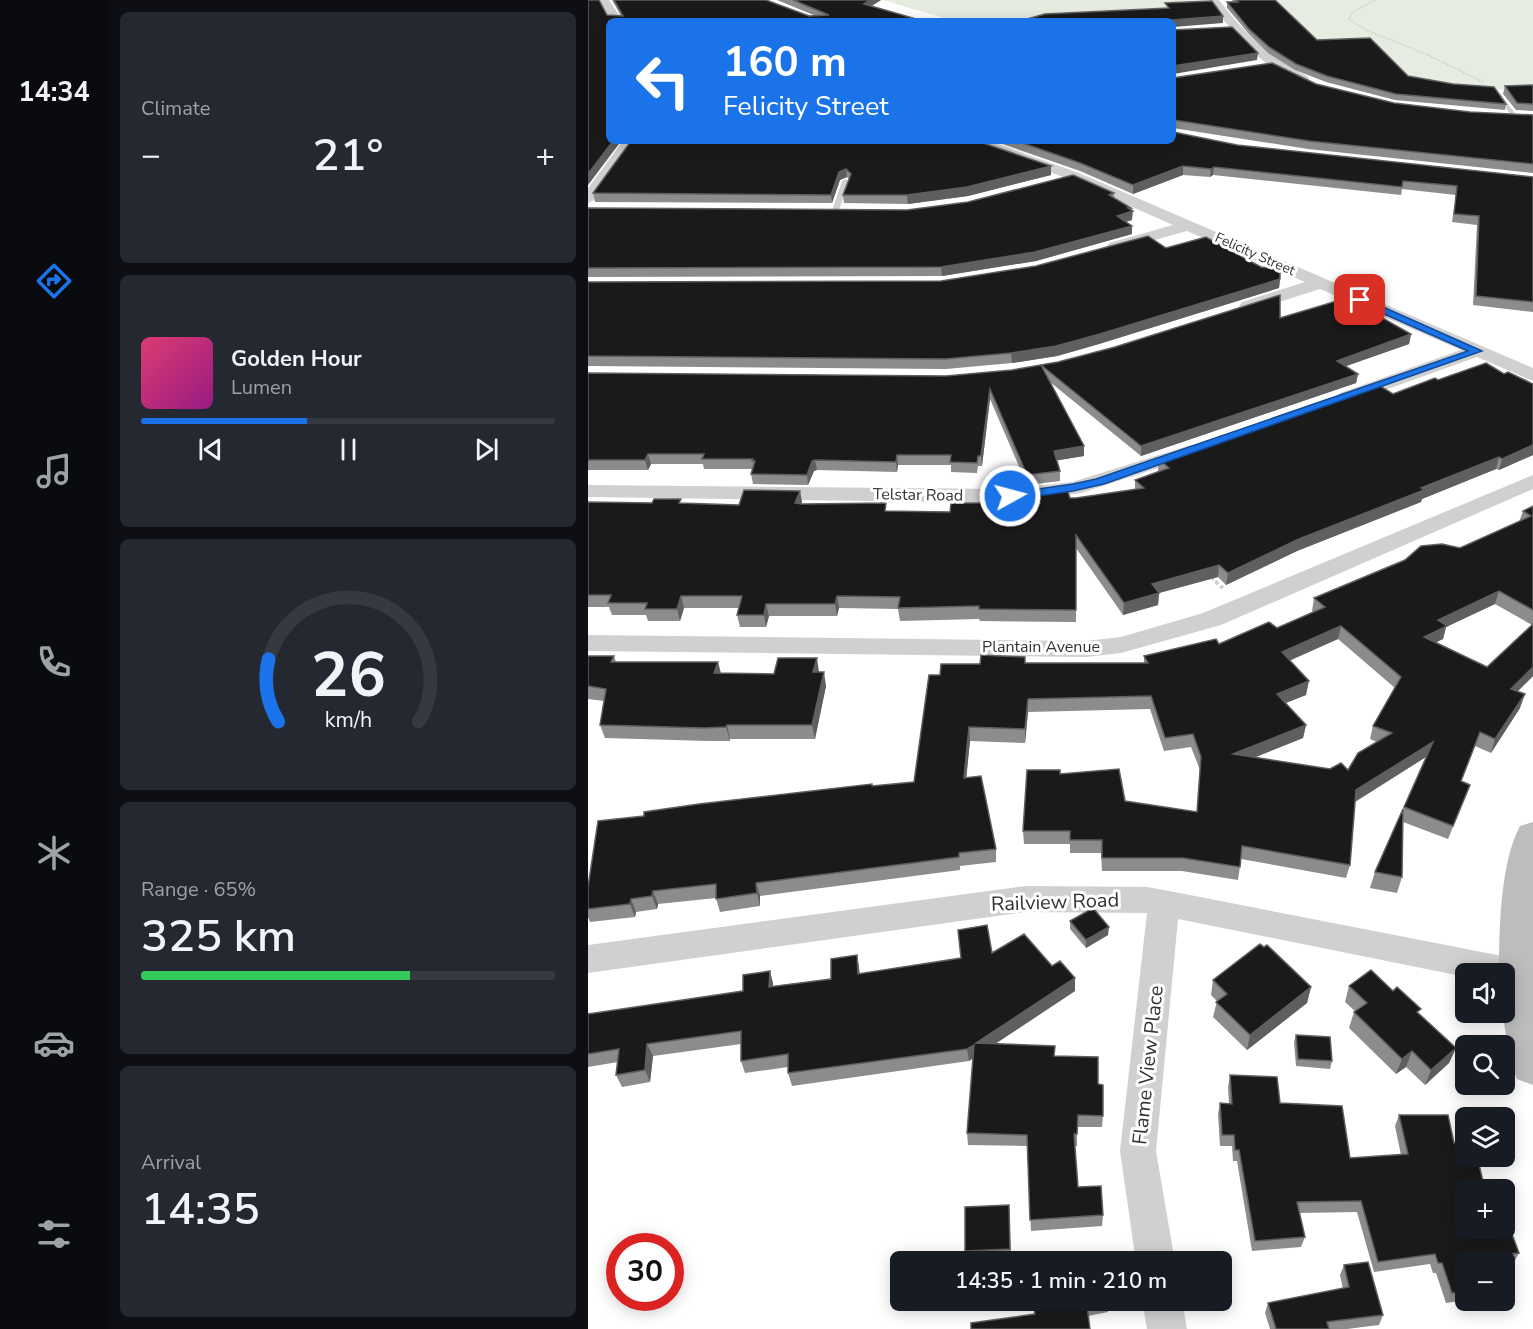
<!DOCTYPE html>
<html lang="en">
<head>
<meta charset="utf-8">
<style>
	:root { --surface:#171b24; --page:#242831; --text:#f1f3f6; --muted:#9ea1a6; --line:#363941; --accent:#1a73e8 }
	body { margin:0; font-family:"Nunito Sans",sans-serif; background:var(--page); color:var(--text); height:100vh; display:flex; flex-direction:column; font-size:22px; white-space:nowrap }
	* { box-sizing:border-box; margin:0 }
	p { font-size:20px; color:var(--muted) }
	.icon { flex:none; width:33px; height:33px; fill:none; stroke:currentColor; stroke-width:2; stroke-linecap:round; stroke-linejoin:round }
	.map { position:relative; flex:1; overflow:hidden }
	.drawer { display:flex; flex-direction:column; gap:12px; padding:12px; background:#0d0f14; width:480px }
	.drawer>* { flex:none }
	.guide { position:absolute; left:18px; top:18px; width:570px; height:126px; border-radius:9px; box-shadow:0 3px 15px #0003; background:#1a73e8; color:#fff; overflow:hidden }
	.controls { position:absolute; left:867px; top:963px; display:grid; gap:12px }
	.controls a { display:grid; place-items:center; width:60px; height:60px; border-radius:9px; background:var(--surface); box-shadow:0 3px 15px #0003; font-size:30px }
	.speed { position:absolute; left:18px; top:1233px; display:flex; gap:12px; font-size:30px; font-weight:700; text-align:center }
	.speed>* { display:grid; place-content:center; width:78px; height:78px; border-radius:50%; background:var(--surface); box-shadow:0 3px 15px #0003; line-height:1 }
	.speed .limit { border:9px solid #d22; background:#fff; color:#111 }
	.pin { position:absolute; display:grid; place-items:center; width:51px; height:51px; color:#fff; margin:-26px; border-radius:12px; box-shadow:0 3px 9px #0006 }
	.me { position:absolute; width:66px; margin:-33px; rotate:83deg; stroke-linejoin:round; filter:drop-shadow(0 0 4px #0008) }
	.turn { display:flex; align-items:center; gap:21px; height:126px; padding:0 18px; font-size:27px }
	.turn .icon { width:78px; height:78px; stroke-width:2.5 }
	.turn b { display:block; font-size:42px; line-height:51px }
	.big { font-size:45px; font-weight:600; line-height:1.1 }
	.drawer .tile { flex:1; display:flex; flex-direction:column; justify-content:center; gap:9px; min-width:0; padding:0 21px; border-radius:9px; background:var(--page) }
	.drawer .dial { align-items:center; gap:0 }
	.dial svg { height:156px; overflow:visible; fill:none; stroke:var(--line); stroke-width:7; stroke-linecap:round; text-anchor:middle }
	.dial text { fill:var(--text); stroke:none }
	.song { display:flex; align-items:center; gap:18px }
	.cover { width:72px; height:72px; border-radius:9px; background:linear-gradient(135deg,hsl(340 70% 55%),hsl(310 70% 35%)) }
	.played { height:6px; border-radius:3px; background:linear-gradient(90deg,var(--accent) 40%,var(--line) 40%) }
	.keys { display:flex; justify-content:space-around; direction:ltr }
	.heat { display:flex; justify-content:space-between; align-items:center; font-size:33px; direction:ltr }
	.charge { height:9px; border-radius:4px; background:linear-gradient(90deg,#34c759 65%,var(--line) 0) }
	.trip { position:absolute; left:302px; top:1251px; width:342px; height:60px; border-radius:9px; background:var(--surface); box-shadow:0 3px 15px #0003; font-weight:600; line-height:60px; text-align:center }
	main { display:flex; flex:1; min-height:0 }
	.tabs { display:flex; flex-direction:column; width:108px; justify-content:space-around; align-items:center; background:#090b0e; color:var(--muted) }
	.tabs .icon { width:42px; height:42px }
	.tabs .current { color:var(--accent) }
	.tabs b { font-size:27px; color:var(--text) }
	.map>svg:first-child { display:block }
</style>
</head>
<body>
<main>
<nav class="tabs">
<b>14:34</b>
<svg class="icon current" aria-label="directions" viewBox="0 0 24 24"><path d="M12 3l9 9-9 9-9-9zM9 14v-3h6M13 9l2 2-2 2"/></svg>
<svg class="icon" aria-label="music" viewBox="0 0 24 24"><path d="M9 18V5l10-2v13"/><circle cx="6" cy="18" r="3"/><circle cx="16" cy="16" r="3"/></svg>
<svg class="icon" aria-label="phone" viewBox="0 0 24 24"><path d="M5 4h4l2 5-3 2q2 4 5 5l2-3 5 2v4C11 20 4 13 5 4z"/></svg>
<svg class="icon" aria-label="climate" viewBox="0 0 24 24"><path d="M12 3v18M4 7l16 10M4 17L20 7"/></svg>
<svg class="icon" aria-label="car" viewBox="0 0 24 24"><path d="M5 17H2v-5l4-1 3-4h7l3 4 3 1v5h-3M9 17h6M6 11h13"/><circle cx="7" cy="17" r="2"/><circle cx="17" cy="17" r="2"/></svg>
<svg class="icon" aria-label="filters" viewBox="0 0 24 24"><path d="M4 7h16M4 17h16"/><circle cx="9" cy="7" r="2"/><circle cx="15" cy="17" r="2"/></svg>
</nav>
<section class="drawer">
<div class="tile"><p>Climate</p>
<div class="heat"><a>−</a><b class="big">21°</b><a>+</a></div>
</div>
<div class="tile">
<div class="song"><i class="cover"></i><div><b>Golden Hour</b><p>Lumen</p></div></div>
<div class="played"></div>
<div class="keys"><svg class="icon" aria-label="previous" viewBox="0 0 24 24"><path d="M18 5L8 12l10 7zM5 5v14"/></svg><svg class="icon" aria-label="pause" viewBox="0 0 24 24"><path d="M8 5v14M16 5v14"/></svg><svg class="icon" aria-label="next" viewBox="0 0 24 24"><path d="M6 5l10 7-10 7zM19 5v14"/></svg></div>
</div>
<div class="tile dial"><svg viewBox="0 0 100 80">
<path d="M14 69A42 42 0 1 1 86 69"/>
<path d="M14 69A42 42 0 0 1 9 37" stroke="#1a73e8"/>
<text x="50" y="56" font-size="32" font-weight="700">26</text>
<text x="50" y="72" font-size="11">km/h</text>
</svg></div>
<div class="tile"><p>Range · 65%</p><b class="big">325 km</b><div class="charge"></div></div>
<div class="tile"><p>Arrival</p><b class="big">14:35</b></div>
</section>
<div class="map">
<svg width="945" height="1329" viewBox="0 0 945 1329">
	<rect width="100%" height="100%" fill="#fff"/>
	<!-- green -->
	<path fill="#e6ecdf" d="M295,0H625L629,6L452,21H350L356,18Z
		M684,0H945V90L866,89L741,56Z"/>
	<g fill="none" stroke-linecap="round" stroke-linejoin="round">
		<!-- path-far2 -->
		<path stroke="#cdcdcd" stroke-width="1.5" stroke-dasharray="1.5 1.5" stroke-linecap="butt" d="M787,0L765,12L761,19L778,30L838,54L895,82"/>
		<!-- path-far1 -->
		<path stroke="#cdcdcd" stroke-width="3" stroke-dasharray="2 2" stroke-linecap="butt" d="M621,576L630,583"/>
		<!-- path -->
		<path stroke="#cdcdcd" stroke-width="4" stroke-dasharray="3 3" stroke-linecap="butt" d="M628,582L636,589"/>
		<!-- lane -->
		<path fill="#d0d0d0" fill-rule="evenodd" d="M908,88L929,116V118H925L905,90Z
			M258,179L262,181L250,212L243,214L254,181Z"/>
		<!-- street -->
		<path fill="#d0d0d0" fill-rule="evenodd" d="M11,0H21L35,21H23Z
			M620,0H631C656,33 682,57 719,76L721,79L719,82C691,88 635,21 620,0Z
			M35,141H49L5,201L0,203V188Z
			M380,141H400L491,173L945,368V381L889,357L766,401H752L749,397L752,393L873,350L732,289L666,310H654L651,306L654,302L717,282L599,231L527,251L521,249L519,246L521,243L585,225L481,179L382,144Z
			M603,445L610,447L613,451L610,455L493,493L422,503L0,497V485L422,489L484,482Z
			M945,475V489L633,625L533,653L498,657L0,651V635L498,641L533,637L615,613Z
			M438,886L559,887L576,890L930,959L941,963L945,976L941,983L930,987L916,984V974H878V977L590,919L568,1151L587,1262H548L532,1151L559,913L438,912L0,973V945Z
			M554,1300H594L599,1329H559Z"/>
		<!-- secondary -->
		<path fill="#bdbdbd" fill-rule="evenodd" d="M945,822V1085L929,1079L923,1064L914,1012H916V974H911C911,932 912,863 932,826Z"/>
	</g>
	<!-- wall -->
	<path fill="#8c8c8c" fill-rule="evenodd" d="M0,0L19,15L33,16L24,0H178L221,16H228L189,0H293L284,6L335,21H21V141H33L0,185Z
		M644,0H687L729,40L820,76L918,104L917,110L807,100L738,82L707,70L680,53L661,34L639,8V2H645Z
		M585,78L728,84L806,103L882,112L945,115V173L720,149L585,128Z
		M945,85V111L928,110L915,94L917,86Z
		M406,141H585L649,145L945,177V312L885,305L889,225L864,222L868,195L814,189L813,195L625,175L622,177L595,175L545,194L492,171Z
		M167,143L463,166V175L380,196L320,204L256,203L255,195L261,179L259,177L252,180L244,203L7,202L5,193Z
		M526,193V198L543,210L544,220L538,222L544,234L448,261L354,276L0,277V208L319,210Z
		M578,248L692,279L691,288L511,344L469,356L424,363L358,369L0,366V282L353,281Z
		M760,305L823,334L821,344L758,366L770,374L768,383L553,456L462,382L496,446V456L469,460L472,471V481L439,485L402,399L394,466H390L389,473L363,472V465H310L309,472L229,470L226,471L220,485L165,484L163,474L164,469H116L115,464H63L60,470H0V373L358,376L424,370L470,362Z
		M916,374L945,384V455L911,470L908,469L834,499L833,502L709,551L638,585L630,577L571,593L570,605L535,615L488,548V622L392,621L391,619L312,621L310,609L251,608L249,616H181L178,627H152L149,615L151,608H96L92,621H60L58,615H24L21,607H0V502L151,505L212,491L214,502L213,504L299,511L362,512L447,503L446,490L482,498H488L547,490V480L571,471H570L571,459L805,394L850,380Z
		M945,506V676L930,691L932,708L903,753L887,746L873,781L882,785L860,839L815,822L814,877L809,893L782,888L787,872L838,757L767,802L762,865L758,878L653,859L650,880L594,871H514L513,853H482V844H436L435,831L472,774L537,801L609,812L612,770L603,747L576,751L562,709L440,712L437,743L382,741L378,778L408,849V862L372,866V870L172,896V906L132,912L128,898L70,904L69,909L48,912L47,917L2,922L0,917V887L284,786L326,782L352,675L392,664L556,663V656L631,644L689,628L725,612L724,611L726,598L872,548L931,522L935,511ZM907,604L944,625L899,667L848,642L855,639L858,627ZM750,639L807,688L785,726L782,739L789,742L760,770L742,769L667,757L715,738L718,725L698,703L718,695L702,660Z
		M0,656H26L28,662H130L133,673L186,674L231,672L238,686L227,739H142V741H120L17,738L12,725L16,701L0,699Z
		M482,921L520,935L498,948L482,929Z
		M404,953L464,966L487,978V991L407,1044L467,1046V1056L510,1084L515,1116L514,1127H489V1146H487L490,1187L515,1215L514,1226L443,1231L439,1146L380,1145L379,1133L385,1058L381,1061L204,1086L200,1073V1067L157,1073L153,1061V1044L65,1056L62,1082L34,1087L28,1075L30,1062L0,1067V1014L155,991L185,983V986L243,979L269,955L272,974Z
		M625,980L723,987L719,1003L659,1050L625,1017L629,1001L623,995Z
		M761,986L831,1014L868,1048L861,1063L837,1085L818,1067L808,1074L761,1028L766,1012L767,1011L757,1002Z
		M708,1035L744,1061L742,1069L708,1066L706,1042Z
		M642,1075L692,1103L762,1158L813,1155L807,1126L811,1115L878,1190L931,1253L925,1264H916V1262H878V1300L858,1303L848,1273H845L842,1264L786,1272L769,1212L711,1213L717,1237L713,1247L664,1251L649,1161H645L644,1146H632L630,1114L632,1103L641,1104L640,1087Z
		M421,1205L423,1256L378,1258L377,1251Z
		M756,1265L795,1315L791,1325L759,1329H682L677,1313L680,1303L755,1289L752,1275Z
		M445,1300H521L520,1312L500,1316L446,1314Z"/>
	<!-- shaded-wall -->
	<path fill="#5f5f5f" d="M282,0H293L277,10L276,4Z
		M635,16V23L585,27V20Z
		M670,53L669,60L585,74V66Z
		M25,141H33L0,185V174Z
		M463,166V175L380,196L320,204L319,195Z
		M595,166V175L545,194V185Z
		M626,167L625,175L622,177L623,169Z
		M258,169L259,177L252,180L244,203L243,195L251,172Z
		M540,208H543V212L545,211L544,220L529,224V216Z
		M544,226V234L448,261L354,276L353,267Z
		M692,279L691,288L511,344L469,356L424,363L423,353Z
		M823,334L821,344L747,370L749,361Z
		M770,374L768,383L553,456V446Z
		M402,389V399L394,466L393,456Z
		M945,445V455L911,470L914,459Z
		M496,446V456L466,461V451Z
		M60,454L63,464L60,470L57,460Z
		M309,455L310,465L309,472L308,462Z
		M911,457L908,469L834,499L833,502L709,551L638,585L640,573L711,539Z
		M227,460L229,470L226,471L220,485L219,475L224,461Z
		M212,491L214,502L210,514L207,503Z
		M631,565L630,577L571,593L570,605L535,615L536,603L564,584Z
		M911,591L907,604L858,627L855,639L833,650L836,637L850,620Z
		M93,596L96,608L92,621L89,609Z
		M249,596L251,608L249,616L247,604Z
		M178,604L181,616L178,627L176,615Z
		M753,626L750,639L692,665L694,652Z
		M229,658L231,672H225Z
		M130,662L133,675L126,673Z
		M945,667V676L919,702L923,689Z
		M236,672L238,686L227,739L224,725Z
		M721,681L718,695L687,707L689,694Z
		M937,694L932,708L903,753L907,739Z
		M440,699V712L437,743V729Z
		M139,725L142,739V741L138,727Z
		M718,725L715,738L643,767L645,754Z
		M381,727L382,741L377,791L376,778Z
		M845,742L841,755L765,803L768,790Z
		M168,883L172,896V906L169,893Z
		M65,891L70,904L69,909L64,896Z
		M43,899L48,912L47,917L42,904Z
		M521,927L520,935L498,948V940Z
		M269,955L271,968L272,986L270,974Z
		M182,971L185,983V999L181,987Z
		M487,978V991L389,1056L388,1043Z
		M723,987L719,1003L659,1050L662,1035Z
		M59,1044L65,1056L62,1082L57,1070Z
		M386,1045L387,1057L381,1061L379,1049Z
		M868,1048L861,1063L837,1085L843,1070Z
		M824,1051L818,1067L808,1074L814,1059Z"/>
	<!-- building -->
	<path fill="#1a1a1a" stroke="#5f5f5f" stroke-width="1.5" fill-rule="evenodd" d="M0,0H11L19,15L35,16L26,0H178L221,16L241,15L205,0H282L276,4L335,21H21V141H25L0,174Z
		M648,0H687L729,40L782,38L820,76L865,84L906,87L918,104L808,94L739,76L708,64L681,47L661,29L639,2H650Z
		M624,1L635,16L585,20V21H432L457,14L581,8L577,3Z
		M644,27L670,53L585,66V67V30Z
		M684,63L728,84L806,103L882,112L945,115V164L721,141L586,120L585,121V78Z
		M945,85V104L929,103L917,86Z
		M585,132L649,145L945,177V302L888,296L891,216L866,214L869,186L815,181L814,187L626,167L623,169L595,166L545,185L492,163L429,141H585Z
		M43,141H163L167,143L170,141H389L463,166L379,187L319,195H255L263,174L258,169L251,172L243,195L5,193Z
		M485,175L526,193L521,195L543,208H540L545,211L529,216L544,226L447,252L353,267L0,268V208L319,210L380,202Z
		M560,236L578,248L618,237L673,267L692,269V279L512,334L468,346L423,353L357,359L0,356V282L353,281L448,266Z
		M692,295V318L752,300L760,305L768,303L823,334L749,361L770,374L553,446L453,365L496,446L466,451L472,471L439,475L402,389L393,456H390L389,463L362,462L363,455H309L308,462L227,460L224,461L219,475L163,474L167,461H164L165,459H114L116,454H60L57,460H0V373L358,376L424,370L470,362L527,347Z
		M898,363L916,374L920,372L945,384V445L914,459L911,457L833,488L836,490L711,539L640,573L631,565L564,584L571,593L536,603L488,535V610L391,609V606L310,608L312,597L249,596L247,604H178L176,615H149L154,596H93L89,609H57L59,603H20L23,595H0V502L64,503L66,499H93L91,503L151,505L156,490L212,491L207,503L214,504L298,503L297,511L362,512L363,503H452L446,490L478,486L482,498H488L556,488L547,480L581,468L571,459L789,384L805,394L847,378L850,380Z
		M945,506V610L911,591L850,620L859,626L836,637L899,667L945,624V667L923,689L937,694L907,739L892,732L873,781L882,785L865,826L816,807L845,742L768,790L762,865L654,846L652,867L595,858H514V840H482V831H435L439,770H472V774L531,769L537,801L609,812L613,757L605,734L577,738L563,696L440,699L437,729L381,727L376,778L393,776L408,849L371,853V857L168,883L169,893L128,899V884L65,891L64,896L43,899L42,904L0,909V887L10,821L56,816V812L111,804L284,784V786L326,782L341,675H352L353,664H392L393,655L437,657V663H560L556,656L628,639L631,644L681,622L689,628L737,607L726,598L817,560L833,546L854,544L872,548L943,516L935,511ZM753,626L813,677L785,726L804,733L770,753L760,770L753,763L742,769L645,754L718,725L689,694L721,681L694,652Z
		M0,656H26L23,662H130L126,673L186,674L190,658H229L225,672H236L224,725H139L138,727L116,728L12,725L18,689L0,686Z
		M815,809L814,877L787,872Z
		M505,908L521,927L498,940L482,921Z
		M399,925L404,953L436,934L464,966L472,961L487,978L388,1043L467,1046L466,1056L510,1057V1084L515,1085V1116L490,1115L489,1134H486L490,1187L513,1186L515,1215L442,1220L439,1135L379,1133L386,1045L379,1049L200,1073V1054L153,1061V1031L59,1044L57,1070L28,1075L31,1049L0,1054V1014L155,991V975L182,971L181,987L243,979V959L269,955L270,974L373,958L370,930Z
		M672,944L676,947L679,945L723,987L662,1035L628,1002L639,994L625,980Z
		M783,970L805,991L809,987L833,1009L829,1012L868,1048L843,1070L824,1051L814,1059L766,1012L779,1003L761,986Z
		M708,1035L742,1037L744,1061L710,1059Z
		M642,1075L689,1077L692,1103L754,1106L762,1158L820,1154L811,1115H860L866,1143L878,1142V1156H889L897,1190H878V1228H916L917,1215L931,1253L903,1256L905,1262H878V1291L864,1293L854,1263H850L847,1254L790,1262L773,1201L709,1202L717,1237L667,1241L651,1150H647L646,1135H634L632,1103L644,1104Z
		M421,1205L422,1249L377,1251V1207Z
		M780,1262L795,1315L739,1322L741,1329H688L680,1303L761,1287L756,1265Z
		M445,1300H521V1302L499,1306L502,1329H383V1323L447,1314Z"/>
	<!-- route -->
	<path fill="#1a73e8" stroke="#114b97" stroke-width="1.5" d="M769,298H775L894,351L516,484L485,491L422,500L416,496L422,493L485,484L508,479L880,351L769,302Z"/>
	<g text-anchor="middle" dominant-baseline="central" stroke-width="6" stroke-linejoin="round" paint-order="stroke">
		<!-- far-street labels -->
		<g font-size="14" fill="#333" stroke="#fff">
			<text transform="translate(667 254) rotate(24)">Felicity Street</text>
		</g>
		<!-- street labels -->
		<g font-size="16" fill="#333" stroke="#fff">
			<text transform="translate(330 495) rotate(1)">Telstar Road</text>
			<text x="453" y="647">Plantain Avenue</text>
		</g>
		<!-- near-street labels -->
		<g font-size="20" fill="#333" stroke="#fff">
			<text transform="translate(467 902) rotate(-2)">Railview Road</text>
			<text transform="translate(560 1065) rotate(-84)">Flame View Place</text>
		</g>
	</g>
</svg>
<div class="controls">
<a><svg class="icon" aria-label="sound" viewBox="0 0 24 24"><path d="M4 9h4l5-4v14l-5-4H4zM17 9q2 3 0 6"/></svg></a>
<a><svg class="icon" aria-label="search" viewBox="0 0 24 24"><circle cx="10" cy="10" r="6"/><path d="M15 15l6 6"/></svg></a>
<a><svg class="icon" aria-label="layers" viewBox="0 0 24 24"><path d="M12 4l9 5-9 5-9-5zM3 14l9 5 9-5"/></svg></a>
<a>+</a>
<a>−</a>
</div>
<div class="speed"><div class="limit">30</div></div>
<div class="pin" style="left:772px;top:300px;background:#d93025"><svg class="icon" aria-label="arrive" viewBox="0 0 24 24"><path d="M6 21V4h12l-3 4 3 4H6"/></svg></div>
<svg class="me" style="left:422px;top:496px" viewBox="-20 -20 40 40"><circle r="17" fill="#1a73e8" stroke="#fff" stroke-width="3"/><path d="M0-11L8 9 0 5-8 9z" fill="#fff"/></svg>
<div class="trip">14:35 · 1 min · 210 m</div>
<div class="guide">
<div class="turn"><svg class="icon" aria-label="left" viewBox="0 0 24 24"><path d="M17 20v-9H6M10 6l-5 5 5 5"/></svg><div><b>160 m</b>Felicity Street</div></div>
</div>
</div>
</main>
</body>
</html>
